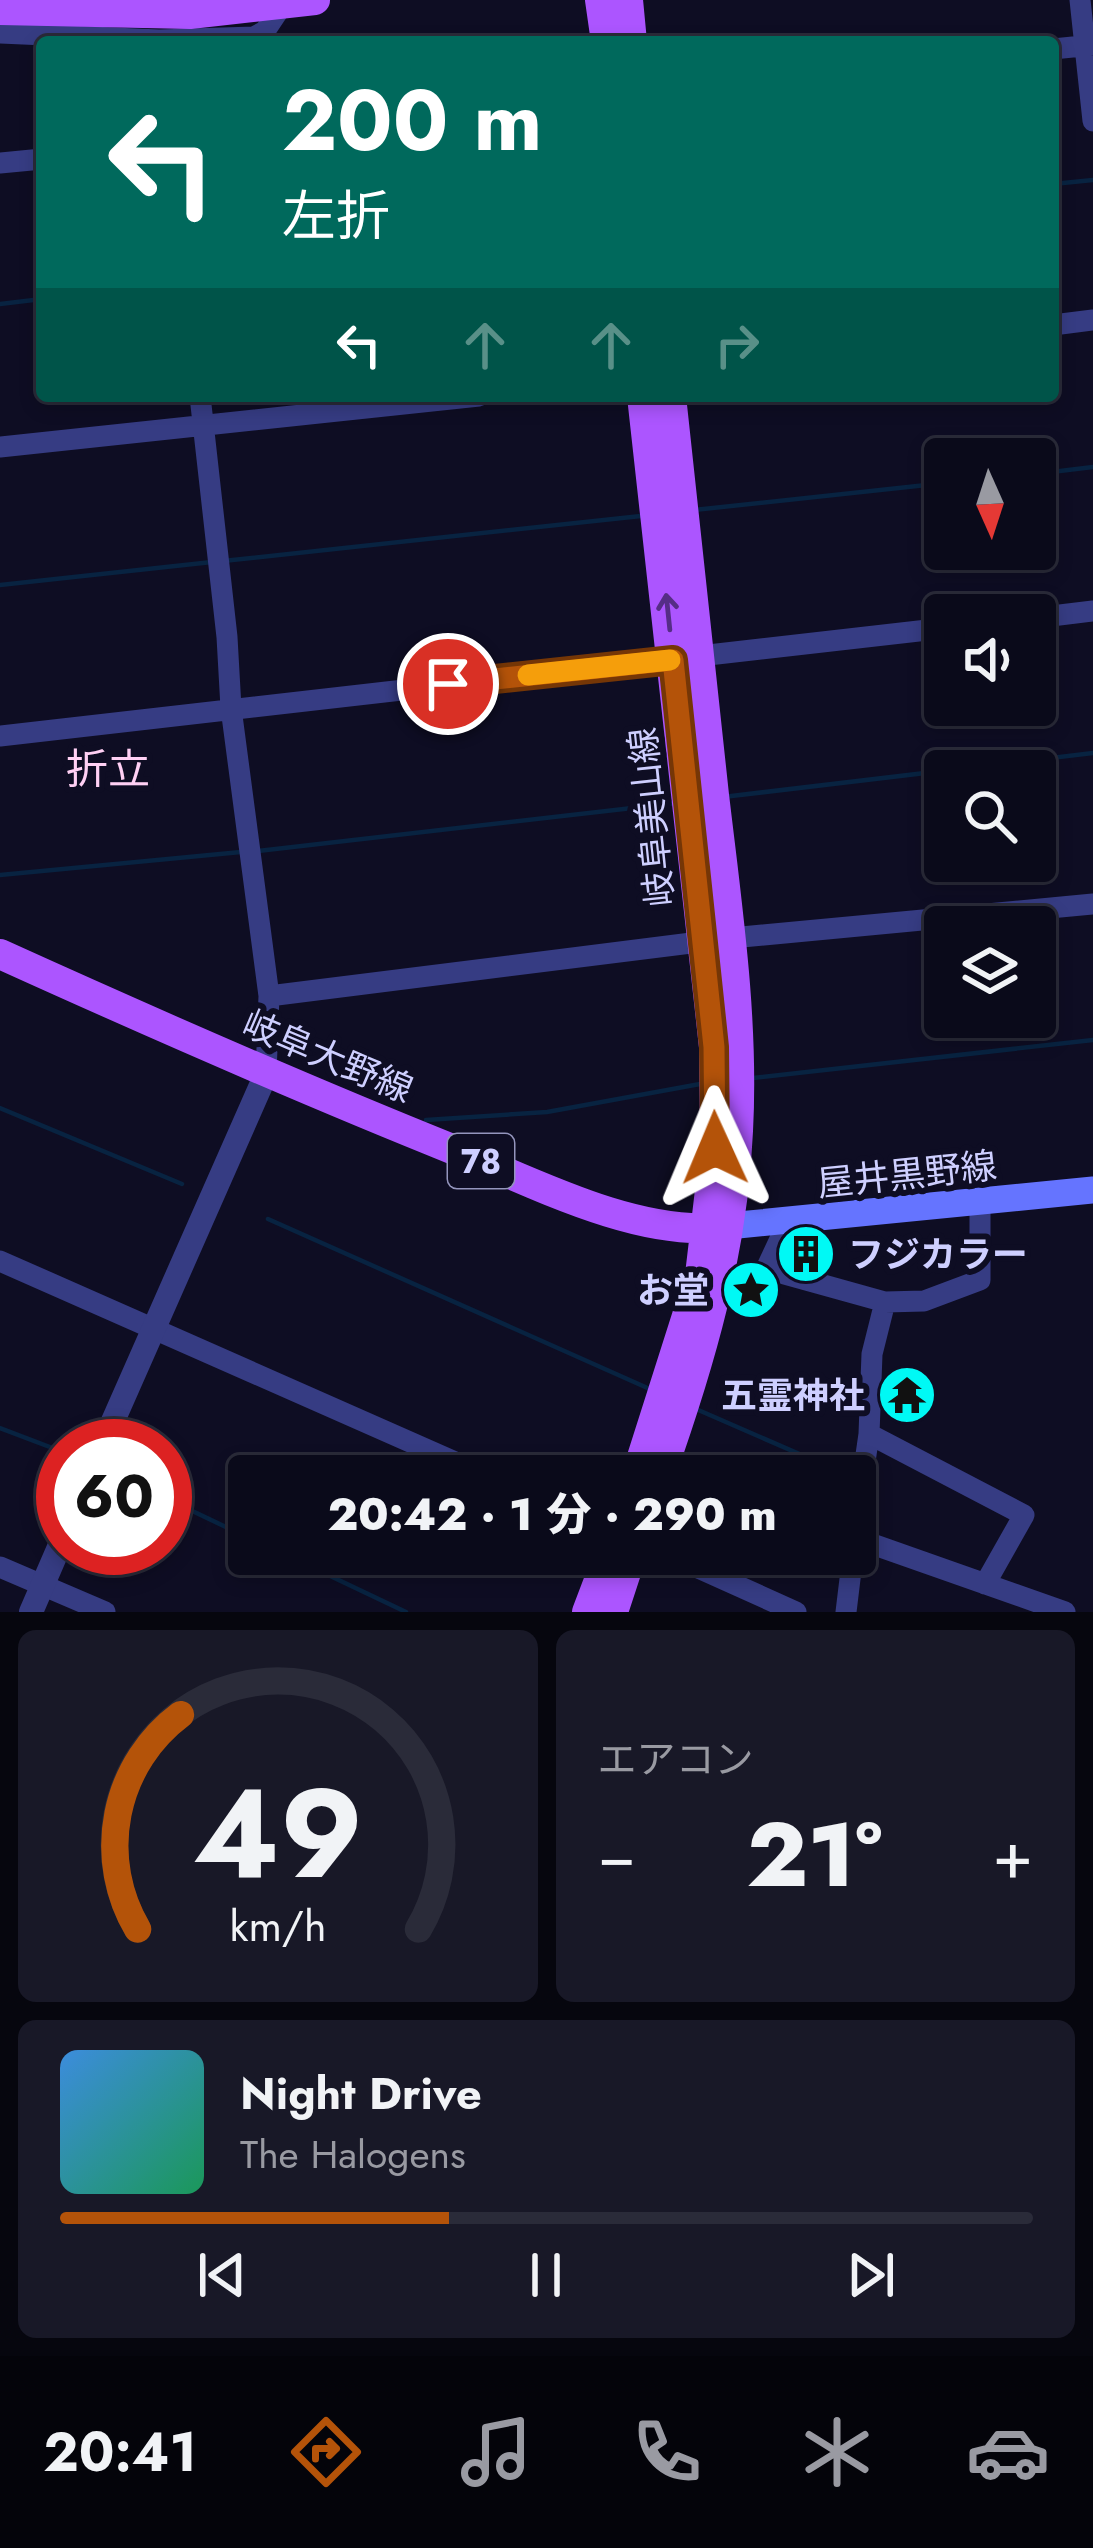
<!DOCTYPE html>
<html lang="ja">
<head>
<meta charset="utf-8">
<style>
	:root { --surface:#0a0a1a; --page:#181827; --text:#f1f3f6; --muted:#999aa2; --line:#2a2b39; --accent:#b45309 }
	body { margin:0; font-family:Jost,"Noto Sans JP",sans-serif; background:var(--page); color:var(--text); height:100vh; display:flex; flex-direction:column; font-size:45px; white-space:nowrap }
	* { box-sizing:border-box; margin:0 }
	p { font-size:39px; color:var(--muted) }
	.icon { flex:none; width:66px; height:66px; fill:none; stroke:currentColor; stroke-width:2; stroke-linecap:round; stroke-linejoin:round }
	.map { position:relative; height:1612px; overflow:hidden }
	.drawer { display:flex; flex-direction:column; gap:18px; padding:18px; background:#06060e; flex:1 }
	.drawer>* { flex:none }
	.guide { position:absolute; left:36px; top:36px; width:1023px; height:366px; border-radius:12px; box-shadow:0 6px 18px #0003,0 0 0 3px var(--line); background:#00695c; color:#fff; overflow:hidden }
	.needle { width:78px; rotate:177deg }
	.fabs { position:absolute; left:924px; top:438px; display:grid; gap:24px }
	.fabs a { display:grid; place-items:center; width:132px; height:132px; border-radius:12px; background:var(--surface); box-shadow:0 6px 18px #0003,0 0 0 3px var(--line); font-size:60px }
	.speed { position:absolute; left:36px; top:1419px; display:flex; gap:24px; font-size:60px; font-weight:700; text-align:center }
	.speed>* { display:grid; place-content:center; width:156px; height:156px; border-radius:50%; background:var(--surface); box-shadow:0 6px 18px #0003,0 0 0 3px var(--line); line-height:1 }
	.speed .limit { border:18px solid #d22; background:#fff; color:#111 }
	.pin { position:absolute; display:grid; place-items:center; width:102px; height:102px; color:#fff; margin:-51px; border:6px solid #fff; border-radius:50%; box-shadow:0 3px 12px #0007 }
	.me { position:absolute; width:132px; margin:-66px; rotate:359deg; stroke-linejoin:round; filter:drop-shadow(0 0 9px #0008) }
	.turn { display:flex; align-items:center; gap:42px; height:252px; padding:0 48px; font-size:54px }
	.turn .icon { width:156px; height:156px; stroke-width:2.5 }
	.turn b { display:block; font-size:84px; line-height:102px }
	.lanes { display:flex; align-items:center; height:114px; padding:0 48px; background:#0003; justify-content:center; gap:60px; direction:ltr }
	.lanes .off { opacity:.35 }
	.big { font-size:90px; font-weight:800; line-height:1.1 }
	.drawer .widget { flex:1; display:flex; flex-direction:column; justify-content:center; gap:18px; min-width:0; padding:0 42px; border-radius:18px; background:var(--page) }
	.drawer .dial { align-items:center; gap:0 }
	.dial svg { height:312px; overflow:visible; fill:none; stroke:var(--line); stroke-width:7; stroke-linecap:round; text-anchor:middle }
	.dial text { fill:var(--text); stroke:none }
	.song { display:flex; align-items:center; gap:36px }
	.cover { width:144px; height:144px; border-radius:18px; background:linear-gradient(135deg,hsl(210 70% 55%),hsl(150 70% 35%)) }
	.played { height:12px; border-radius:6px; background:linear-gradient(90deg,var(--accent) 40%,var(--line) 40%) }
	.keys { display:flex; justify-content:space-around; direction:ltr }
	.heat { display:flex; justify-content:space-between; align-items:center; font-size:66px; direction:ltr }
	.drawer .tiles { flex:1; display:grid; gap:18px; grid-template-columns:1fr 1fr }
	.widget:last-child { grid-column:span 2 }
	.trip { position:absolute; left:228px; top:1455px; width:648px; height:120px; border-radius:12px; background:var(--surface); box-shadow:0 6px 18px #0003,0 0 0 3px var(--line); font-weight:800; line-height:120px; text-align:center }
	.dock { display:flex; height:192px; justify-content:space-around; align-items:center; background:#04040a; color:var(--muted) }
	.dock .icon { width:84px; height:84px }
	.dock .current { color:var(--accent) }
	.dock b { font-size:54px; color:var(--text) }
	.map>svg:first-child { display:block }
</style>
</head>
<body>
<div class="map">
<svg width="1093" height="1612" viewBox="0 0 1093 1612">
	<rect width="100%" height="100%" fill="#0e0d23"/>
	<g fill="none" stroke-linecap="round" stroke-linejoin="round">
		<!-- stream -->
		<path stroke="#082341" stroke-width="4.5" d="M1053,184L1093,180
			M0,304L42,299
			M1035,474L1093,467
			M694,510L945,483
			M223,561L641,516
			M0,585L212,562
			M723,797L1093,753
			M258,851L676,803
			M0,875L241,852
			M753,1078L1093,1040
			M0,1108L182,1184
			M426,1120L547,1112L700,1084
			M268,1219L652,1390
			M696,1409L850,1476
			M0,1428L63,1452
			M165,1498L249,1538
			M284,1554L406,1612"/>
		<!-- minor -->
		<path stroke="#363c83" stroke-width="21" d="M1080,0L1093,121
			M0,33L159,40L254,37L265,31L283,4
			M1053,49L1093,45
			M0,163L42,159
			M1053,325L1093,320
			M200,396L227,637L231,708L269,996L266,1074
			M0,447L479,396
			M1035,618L1093,611
			M0,736L945,628
			M269,996L731,938L1093,904
			M788,1222L766,1269L885,1302
			M0,1261L487,1476
			M869,1434L1024,1515L985,1584
			M855,1531L869,1434L872,1354L885,1302L924,1301L980,1280V1204
			M855,1538L1065,1612
			M667,1554L796,1612
			M0,1567L105,1612
			M846,1612L853,1554"/>
		<!-- tertiary -->
		<path stroke="#363c83" stroke-width="24" d="M102,1446L266,1074
			M31,1612L63,1538"/>
		<!-- secondary -->
		<path stroke="#6574ff" stroke-width="27" d="M728,1226L1093,1190"/>
		<!-- primary -->
		<path stroke="#ac55ff" stroke-width="30" d="M600,0L606,42
			M628,0L632,42
			M0,10L190,14L315,0
			M0,954C150,1022 300,1088 452,1149C530,1181 636,1237 722,1227
			M636,1476L700,1275L715,1148L714,1047L642,396
			M660,1476C700,1363 733,1252 738,1131C744,1019 727,906 714,795C699,662 685,529 671,396
			M587,1612L609,1554
			M613,1612L632,1554"/>
	</g>
	<!-- one-way arrows -->
	<defs><path id="oneway-shaft" d="M-6 0H5M1.5-3L5.5 0L1.5 3" fill="none" stroke-width="1.6" stroke-linecap="round" stroke-linejoin="round" transform="scale(3)"/></defs>
	<use stroke="#552d86" href="#oneway-shaft" transform="translate(668 612) rotate(-96)"/>
	<g fill="none" stroke-linecap="round" stroke-linejoin="round">
		<!-- route casing -->
		<g stroke="#753606" stroke-width="30">
			<path id="route" d="M448,684L673,660L714,1047L715,1148"/>
		</g>
		<!-- route -->
		<use href="#route" stroke="#b45309" stroke-width="21"/>
		<!-- slow -->
		<path stroke="#f59e0b" stroke-width="21" d="M528,675L670,660"/>
	</g>
	<!-- icons -->
	<defs>
		<g id="building-disc" transform="scale(3)"><circle r="9.5" fill="#00f9f5" stroke="#0e0d23"/><path d="M-4-6H4V6H1V3H-1V6H-4ZM-2.5-4.3h1.7v1.8h-1.7ZM.8-4.3h1.7v1.8H.8ZM-2.5-1h1.7V.8h-1.7ZM.8-1h1.7V.8H.8Z" fill="#111"/></g>
		<g id="sight-disc" transform="scale(3)"><circle r="9.5" fill="#00f9f5" stroke="#0e0d23"/><path d="M0-6L1.8-2.2L6-1.7L2.9 1.2L3.7 5.4L0 3.3L-3.7 5.4L-2.9 1.2L-6-1.7L-1.8-2.2Z" fill="#111"/></g>
		<g id="temple-disc" transform="scale(3)"><circle r="9.5" fill="#00f9f5" stroke="#0e0d23"/><path d="M0-6L5-2H3V0L6.5 2.5H4V6H1.5V3h-3V6H-4V2.5H-6.5L-3 0V-2H-5Z" fill="#111"/></g>
	</defs>
	<g fill-rule="evenodd">
		<use href="#building-disc" x="806" y="1254"/>
		<use href="#sight-disc" x="751" y="1290"/>
		<use href="#temple-disc" x="907" y="1395"/>
	</g>
	<g text-anchor="middle" dominant-baseline="central" stroke-width="12" stroke-linejoin="round" paint-order="stroke">
		<!-- shield labels -->
		<rect fill="#0e0d23" stroke="#9495bd" stroke-width="3" x="448" y="1134" width="66" height="54" rx="9"/>
		<g font-size="33" font-weight="bold" fill="#cecfff">
			<text x="481" y="1161">78</text>
		</g>
		<!-- street labels -->
		<g font-size="36" fill="#cecfff" stroke="#0e0d23">
			<text transform="translate(651 817) rotate(-96)">岐阜美山線</text>
			<text transform="translate(328 1056) rotate(23)">岐阜大野線</text>
			<text transform="translate(907 1174) rotate(-6)">屋井黒野線</text>
		</g>
		<!-- poi labels -->
		<g font-size="36" font-weight="bold" fill="#cecfff" stroke="#0e0d23" text-anchor="end">
			<text x="848" y="1254" text-anchor="start">フジカラー</text>
			<text x="709" y="1290">お堂</text>
			<text x="865" y="1395">五霊神社</text>
		</g>
		<!-- quarter labels -->
		<g font-size="42" fill="#ffd0f4" stroke="#0e0d23">
			<text x="108" y="769">折立</text>
		</g>
	</g>
</svg>
<div class="fabs">
<a><svg class="needle" viewBox="-14 -14 28 28"><path d="M0-13l5 13h-10z" fill="#e53935"/><path d="M0 13l5-13h-10z" fill="#999aa2"/></svg></a>
<a><svg class="icon" aria-label="sound" viewBox="0 0 24 24"><path d="M4 9h4l5-4v14l-5-4H4zM17 9q2 3 0 6"/></svg></a>
<a><svg class="icon" aria-label="search" viewBox="0 0 24 24"><circle cx="10" cy="10" r="6"/><path d="M15 15l6 6"/></svg></a>
<a><svg class="icon" aria-label="layers" viewBox="0 0 24 24"><path d="M12 4l9 5-9 5-9-5zM3 14l9 5 9-5"/></svg></a>
</div>
<div class="speed"><div class="limit">60</div></div>
<div class="pin" style="left:448px;top:684px;background:#d93025"><svg class="icon" aria-label="arrive" viewBox="0 0 24 24"><path d="M6 21V4h12l-3 4 3 4H6"/></svg></div>
<svg class="me" style="left:715px;top:1148px" viewBox="-20 -20 40 40"><path d="M0-17L14 15 0 8-14 15z" fill="#b45309" stroke="#fff" stroke-width="4"/></svg>
<div class="trip">20:42 · 1 分 · 290 m</div>
<div class="guide">
<div class="turn"><svg class="icon" aria-label="left" viewBox="0 0 24 24"><path d="M17 20v-9H6M10 6l-5 5 5 5"/></svg><div><b>200 m</b>左折</div></div>
<div class="lanes"><svg class="icon" aria-label="left" viewBox="0 0 24 24"><path d="M17 20v-9H6M10 6l-5 5 5 5"/></svg><svg class="icon off" aria-label="ahead" viewBox="0 0 24 24"><path d="M12 20V5M6 11l6-6 6 6"/></svg><svg class="icon off" aria-label="ahead" viewBox="0 0 24 24"><path d="M12 20V5M6 11l6-6 6 6"/></svg><svg class="icon off" aria-label="right" viewBox="0 0 24 24"><path d="M7 20v-9h11M14 6l5 5-5 5"/></svg></div>
</div>
</div>
<section class="drawer">
<div class="tiles">
<div class="widget dial"><svg viewBox="0 0 100 80">
<path d="M14 69A42 42 0 1 1 86 69"/>
<path d="M14 69A42 42 0 0 1 25 14" stroke="#b45309"/>
<text x="50" y="56" font-size="32" font-weight="700">49</text>
<text x="50" y="72" font-size="11">km/h</text>
</svg></div>
<div class="widget"><p>エアコン</p>
<div class="heat"><a>−</a><b class="big">21°</b><a>+</a></div>
</div>
<div class="widget">
<div class="song"><i class="cover"></i><div><b>Night Drive</b><p>The Halogens</p></div></div>
<div class="played"></div>
<div class="keys"><svg class="icon" aria-label="previous" viewBox="0 0 24 24"><path d="M18 5L8 12l10 7zM5 5v14"/></svg><svg class="icon" aria-label="pause" viewBox="0 0 24 24"><path d="M8 5v14M16 5v14"/></svg><svg class="icon" aria-label="next" viewBox="0 0 24 24"><path d="M6 5l10 7-10 7zM19 5v14"/></svg></div>
</div>
</div>
</section>
<nav class="dock">
<b>20:41</b>
<svg class="icon current" aria-label="directions" viewBox="0 0 24 24"><path d="M12 3l9 9-9 9-9-9zM9 14v-3h6M13 9l2 2-2 2"/></svg>
<svg class="icon" aria-label="music" viewBox="0 0 24 24"><path d="M9 18V5l10-2v13"/><circle cx="6" cy="18" r="3"/><circle cx="16" cy="16" r="3"/></svg>
<svg class="icon" aria-label="phone" viewBox="0 0 24 24"><path d="M5 4h4l2 5-3 2q2 4 5 5l2-3 5 2v4C11 20 4 13 5 4z"/></svg>
<svg class="icon" aria-label="climate" viewBox="0 0 24 24"><path d="M12 3v18M4 7l16 10M4 17L20 7"/></svg>
<svg class="icon" aria-label="car" viewBox="0 0 24 24"><path d="M5 17H2v-5l4-1 3-4h7l3 4 3 1v5h-3M9 17h6M6 11h13"/><circle cx="7" cy="17" r="2"/><circle cx="17" cy="17" r="2"/></svg>
</nav>
</body>
</html>
